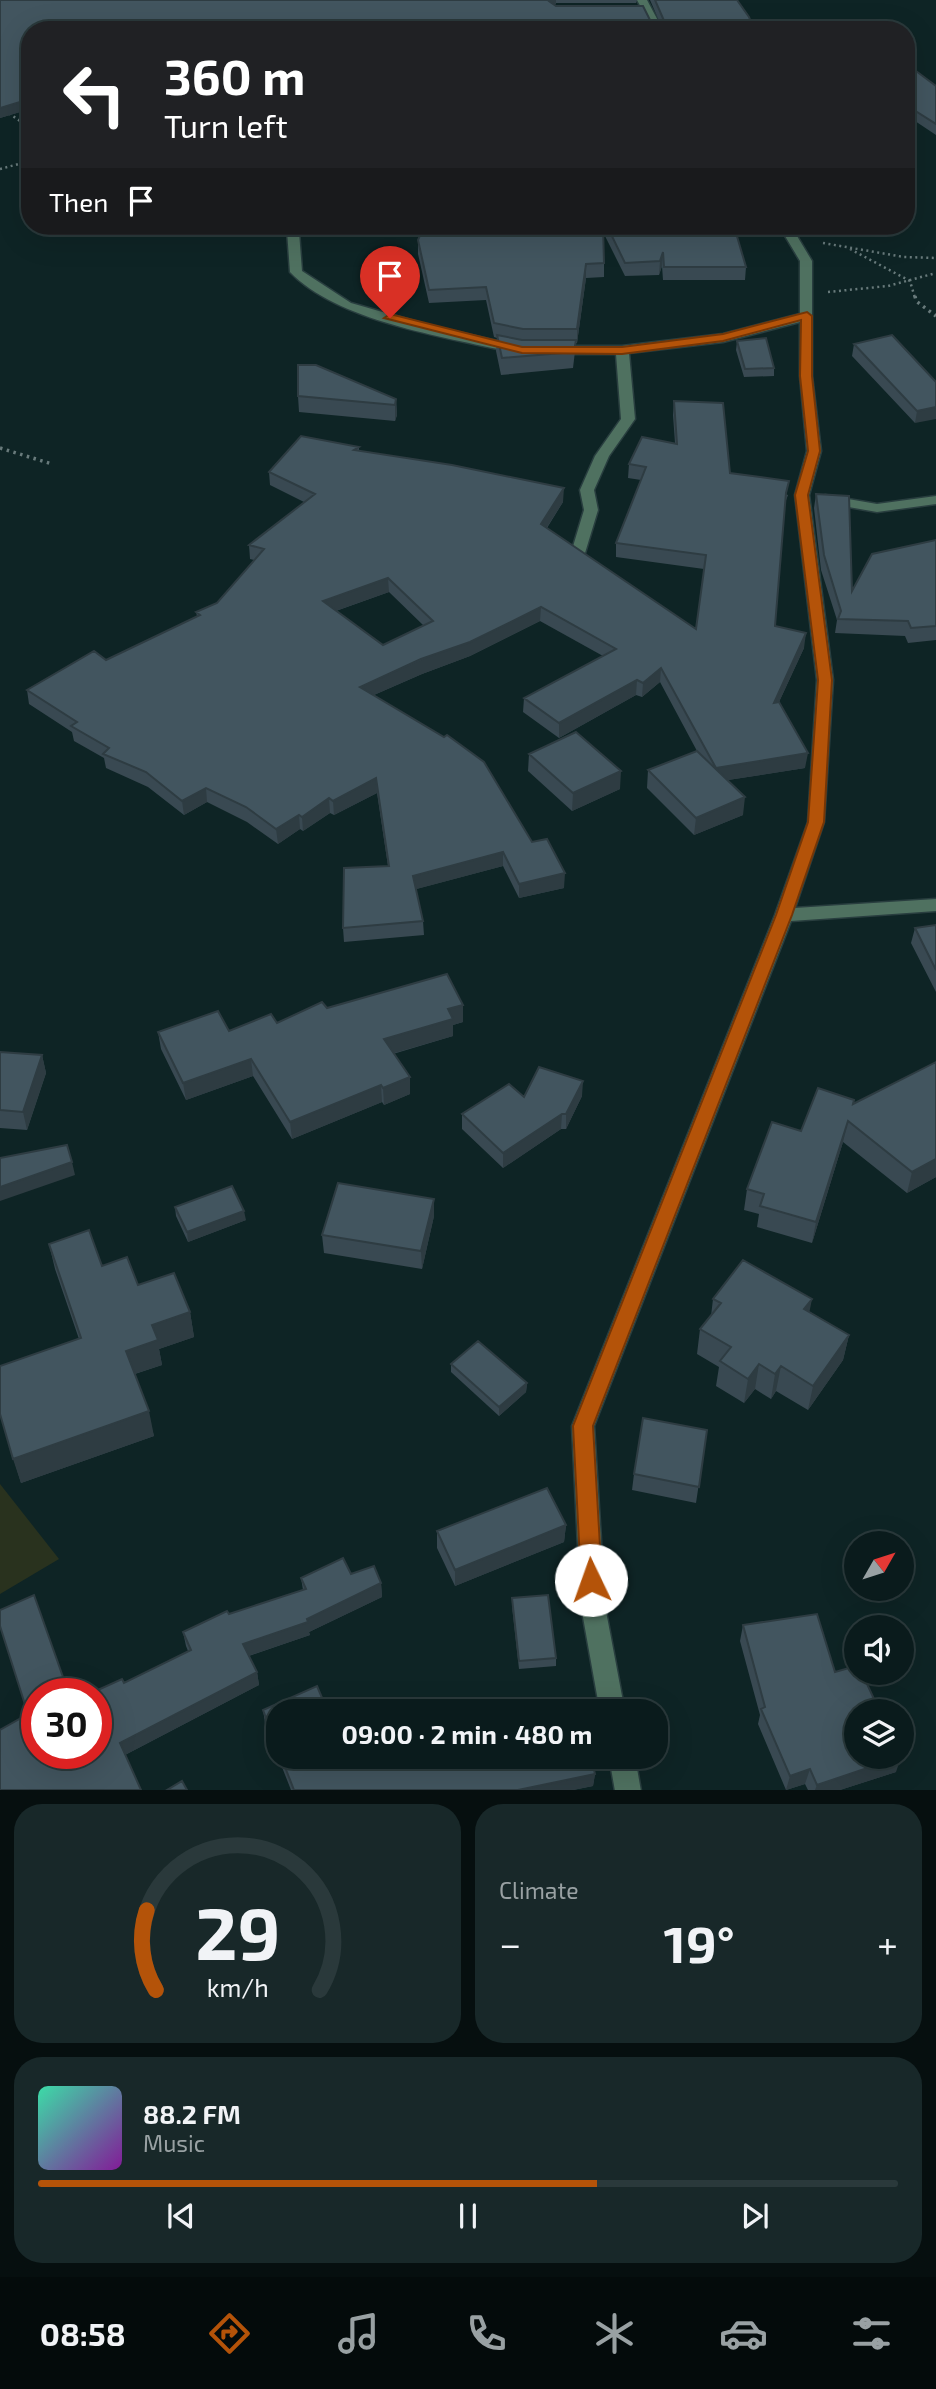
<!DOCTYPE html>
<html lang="en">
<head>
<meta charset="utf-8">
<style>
	:root { --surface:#0a1b1c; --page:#182829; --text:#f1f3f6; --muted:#99a1a3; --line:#2a393b; --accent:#b45309 }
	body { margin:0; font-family:"Exo 2",sans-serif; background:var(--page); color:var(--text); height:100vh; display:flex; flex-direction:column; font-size:26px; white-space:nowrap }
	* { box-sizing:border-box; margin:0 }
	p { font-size:23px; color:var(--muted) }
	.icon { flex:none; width:38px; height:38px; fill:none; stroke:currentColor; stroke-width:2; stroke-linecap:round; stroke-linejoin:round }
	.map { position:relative; height:1790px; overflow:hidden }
	.details { display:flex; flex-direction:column; gap:14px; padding:14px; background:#060f0f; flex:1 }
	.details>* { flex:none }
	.banner { position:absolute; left:21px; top:21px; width:894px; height:214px; border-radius:28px; box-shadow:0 7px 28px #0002,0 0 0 2px var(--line); background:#202124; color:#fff; overflow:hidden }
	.needle { width:46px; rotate:51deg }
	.fabs { position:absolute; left:844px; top:1531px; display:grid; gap:14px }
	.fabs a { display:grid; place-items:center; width:70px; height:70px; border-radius:50%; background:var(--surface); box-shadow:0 7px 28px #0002,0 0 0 2px var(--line); font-size:35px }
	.speed { position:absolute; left:21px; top:1678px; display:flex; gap:14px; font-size:35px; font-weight:700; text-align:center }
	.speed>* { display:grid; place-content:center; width:91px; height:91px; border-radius:50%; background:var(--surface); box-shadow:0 7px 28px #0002,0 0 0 2px var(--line); line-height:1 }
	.speed .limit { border:10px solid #d22; background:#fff; color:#111 }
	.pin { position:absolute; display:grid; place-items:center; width:60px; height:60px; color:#fff; margin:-72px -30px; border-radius:50% 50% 50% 0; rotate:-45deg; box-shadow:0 0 7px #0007 }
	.pin .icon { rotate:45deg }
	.me { position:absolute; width:77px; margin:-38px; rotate:357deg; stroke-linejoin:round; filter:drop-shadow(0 0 5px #0008) }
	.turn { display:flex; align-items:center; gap:24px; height:147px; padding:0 28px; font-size:32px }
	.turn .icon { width:91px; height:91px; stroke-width:2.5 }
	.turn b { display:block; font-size:49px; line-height:60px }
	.then { display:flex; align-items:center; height:66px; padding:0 28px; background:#0003; gap:14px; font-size:26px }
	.big { font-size:52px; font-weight:700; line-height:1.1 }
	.details .card { flex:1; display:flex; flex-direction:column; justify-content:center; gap:10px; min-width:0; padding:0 24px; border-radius:28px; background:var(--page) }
	.details .dial { align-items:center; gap:0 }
	.dial svg { height:182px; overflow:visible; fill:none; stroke:var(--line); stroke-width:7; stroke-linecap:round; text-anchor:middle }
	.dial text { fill:var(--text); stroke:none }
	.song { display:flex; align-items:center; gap:21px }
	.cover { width:84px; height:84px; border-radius:10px; background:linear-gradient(135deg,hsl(160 70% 55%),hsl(290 70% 35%)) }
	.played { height:7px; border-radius:4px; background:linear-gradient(90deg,var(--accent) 65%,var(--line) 65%) }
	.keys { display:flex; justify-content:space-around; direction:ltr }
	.heat { display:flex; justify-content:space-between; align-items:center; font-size:38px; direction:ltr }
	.details .tiles { flex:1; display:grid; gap:14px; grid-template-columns:1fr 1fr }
	.card:last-child { grid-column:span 2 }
	.trip { position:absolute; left:266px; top:1699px; width:402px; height:70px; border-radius:28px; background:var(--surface); box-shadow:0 7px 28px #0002,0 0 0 2px var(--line); font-weight:700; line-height:70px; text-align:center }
	.tab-bar { display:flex; height:112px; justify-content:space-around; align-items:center; background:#040b0b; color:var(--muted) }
	.tab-bar .icon { width:49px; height:49px }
	.tab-bar .current { color:var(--accent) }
	.tab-bar b { font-size:32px; color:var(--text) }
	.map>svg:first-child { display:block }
</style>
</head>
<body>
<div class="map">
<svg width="936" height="1791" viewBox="0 0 936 1791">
	<rect width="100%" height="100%" fill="#0e2425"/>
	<!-- green -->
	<path fill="#29321e" d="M0,1484L59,1559L0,1594Z"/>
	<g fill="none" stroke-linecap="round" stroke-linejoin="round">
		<!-- minor casing -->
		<g stroke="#293e3f" stroke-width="3">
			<path id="minor" d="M637,0H647L663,30H653Z
				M292,226H305L299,232L302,271L351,303L435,327L524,347L526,350L520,354C452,338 339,323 290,272L287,231Z
				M779,226H791L812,261V376L821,451L809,495L833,680L824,822L795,908L936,899V911L791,921L594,1426L605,1606L625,1712H600L581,1606L572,1426L775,915L808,822L817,680L795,495L807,451L800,376V322L723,342L629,353L635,419L609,456L594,490L598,510L585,553L578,557L571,553L584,510L580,490L595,456L621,419L616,354H551L545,350L551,346H622L723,334L800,314V261Z
				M825,495L877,504L936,496V504L877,512L820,502L818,499Z
				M609,1757H635L641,1791H615Z"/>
		</g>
		<!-- path-far1 -->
		<path stroke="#687a7b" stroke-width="2.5" stroke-dasharray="2 3.5" stroke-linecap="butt" d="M0,107L30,128
			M0,169L30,161
			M823,243L904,257L936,258
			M850,249L910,281L915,298
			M828,292L888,286L936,273"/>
		<!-- path -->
		<path stroke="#687a7b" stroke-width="3.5" stroke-dasharray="2.5 4.5" stroke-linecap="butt" d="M915,296L916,301L936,316
			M0,448L52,464"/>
		<!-- minor -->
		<use href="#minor" fill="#4f7160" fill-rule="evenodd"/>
	</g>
	<!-- wall -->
	<path fill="#394952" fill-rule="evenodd" d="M0,0H637L636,3H556L555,5L651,22L660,23L650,0H737L754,30H30V109L0,118Z
		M906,69L936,86V135L906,115Z
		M424,226H734L746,267L745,280H663L662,266L659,275L625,276L604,234V277L586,278L577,343H576L573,368L501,375L496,351L497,338L494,337L486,300L429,303L418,254V240Z
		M737,341L774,368V376L744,377L736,350Z
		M854,344L936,382L915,423L852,356Z
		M298,396L396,399L397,415L395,421L299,412Z
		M674,401L730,473L788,495L785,503L775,626L804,648L779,702L805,768L728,780L743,815L694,835L647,788L648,770L697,751L660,682L642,697L636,695L559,738L523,712L524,698L603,656L540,621L470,656L422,674L374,695L532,842L564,888L519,898L503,866L416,889L423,921L424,935L344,942L343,928L388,866L377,793L334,815L330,813L303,831L300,829L278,844L247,822L207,802L184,815L148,787L106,768L104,758L74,741L72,732L29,704L27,690L106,660L197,616L196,612L217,603L254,560L250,559L249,545L304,502L270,485L269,472L359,447V451L563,502L547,528L696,629L704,569L616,557V543L641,480L628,478L629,464L675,443L673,415ZM389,592L424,626L383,645L336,611Z
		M816,494L852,591L936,540V640L908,643L905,636L835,633L837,620L821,570L814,508Z
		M529,754L620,789L572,811L528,771Z
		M936,925V992L911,943L915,928Z
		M463,1005V1022L453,1025V1036L393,1054L410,1094L384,1105L382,1102L292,1139L253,1076L186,1100L161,1049L158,1032L229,1031L277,1023L327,1008Z
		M0,1052L42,1055L46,1073L27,1130L0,1128Z
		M582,1096L566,1129H561L503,1168L462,1129V1114L524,1097Z
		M854,1104L936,1177L907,1193L843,1142L812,1243L757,1227L759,1214L744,1210L747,1189L801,1131Z
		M434,1199V1216L422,1269L324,1253L322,1235Z
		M175,1207L246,1220L188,1242L176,1216Z
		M49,1244L102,1266L190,1312L194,1337L159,1349L162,1365L135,1374L154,1436L21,1483L0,1414L79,1339L55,1269Z
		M713,1299L810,1312L849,1335L843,1360L808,1410L776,1391L771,1399L755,1389L744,1403L716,1386L719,1367L697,1354L700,1329L711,1316Z
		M451,1364L527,1383L526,1392L499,1416L451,1372Z
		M707,1430L696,1503L632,1490L634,1474Z
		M566,1525L564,1542L455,1586L437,1548V1531Z
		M343,1558L351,1574L374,1566L381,1583L382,1597L309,1632L310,1635L249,1656L257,1672L259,1685L125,1755L141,1790H0V1730L28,1714L0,1626V1610L34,1595L69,1694H37V1754H96V1694H89L122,1679L124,1683L188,1651L186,1646L183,1632L227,1611L229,1614L303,1590L301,1578Z
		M512,1598L556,1658V1666L519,1669L512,1606Z
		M743,1625L835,1672L896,1772L840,1790H808L805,1784L786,1790L758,1724L760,1715L740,1641Z
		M263,1710L278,1712V1757L265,1723Z
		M278,1757H348L353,1769L418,1759L595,1774L593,1786L573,1790H291Z"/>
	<!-- shaded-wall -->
	<path fill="#2e3c42" d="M550,0H556V3L549,10Z
		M30,99V109L0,118V108Z
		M663,252L662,266L659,275L660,261Z
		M586,264V278L577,343V329Z
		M396,399L397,415L395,421V405Z
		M936,407V419L915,423L917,411Z
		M564,488L563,502L540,538L541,524Z
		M388,578L389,592L324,615L323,601Z
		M541,607L540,621L470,656L422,674L360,701V687Z
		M806,633L804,648L772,717L774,703Z
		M661,668L660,682L642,697L643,683Z
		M637,680L636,695L559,738V723Z
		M808,753L805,768L715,782L716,768Z
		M621,771L620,789L572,811L573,793Z
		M376,778L377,793L334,815L333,801Z
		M206,788L207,802L184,815L182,801Z
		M745,797L743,815L694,835L696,818Z
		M329,798L330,813L303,831L302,817Z
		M299,815L300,829L278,844L276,829Z
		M503,852V866L413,890V876Z
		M565,873L564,888L519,898V884Z
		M463,1005V1022L453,1025V1036L384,1056V1039L448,1009Z
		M42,1055L46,1073L27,1130L23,1112Z
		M251,1059L253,1076L186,1100L183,1083Z
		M410,1077V1094L384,1105L383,1088Z
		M583,1081L582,1096L566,1129V1114Z
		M381,1085L382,1102L292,1139L290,1122Z
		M562,1114L561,1129L503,1168V1153Z
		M848,1121L843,1142L812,1243L816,1222Z
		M936,1159V1177L907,1193L912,1172Z
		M72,1162L75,1175L0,1201V1187Z
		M434,1199V1216L422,1269L421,1251Z
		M244,1211L246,1220L188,1242L187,1232Z
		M812,1299L807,1324L804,1309Z
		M190,1312L194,1337L159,1349L162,1365L131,1375L126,1351L152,1325Z
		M849,1335L843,1360L808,1410L813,1386Z
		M759,1364L755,1389L744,1403L748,1379Z
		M781,1366L776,1391L771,1399L775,1374Z
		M527,1383L526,1392L499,1416V1407Z
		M149,1411L154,1436L21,1483L13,1459Z
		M566,1525L564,1542L455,1586V1570Z
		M381,1583L382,1597L309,1632L310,1635L245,1657L243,1644L307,1619Z
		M257,1672L259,1685L123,1756L120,1743Z
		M901,1757L896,1772L840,1790H815L817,1785Z
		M810,1769L805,1784L786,1790L790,1776Z
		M595,1774L593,1786L573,1790H518Z"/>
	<!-- building -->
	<path fill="#42555f" stroke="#2e3c42" stroke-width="2" fill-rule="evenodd" d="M0,0H550L549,1L556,6H643L651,22L665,23L655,0H737L749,17L754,30H30V99L0,108Z
		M912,68L936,86V124L906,105V69Z
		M424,226H603L604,263L586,264L577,329H523L494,323L486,287L429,290L418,240Z
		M607,226H734L746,267H664L663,252L660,261L625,263Z
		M497,335L522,340H576L574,352L502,358Z
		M892,335L936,382V407L917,411L854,344Z
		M766,338L774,368L745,369L737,341Z
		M298,365H316L396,399L395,405L298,396Z
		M674,401L723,403L730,473L789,481L786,493L775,626L806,633L774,703L779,702L808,753L716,768L661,668L643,683L637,680L559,723L524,698L616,649L541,607L470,642L421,659L360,687L444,737L447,735L484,762L532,842L547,839L565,873L519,884L503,852L413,876L423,921L343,928L344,868L389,866L376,778L333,801L329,798L302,817L299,815L276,829L246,807L206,788L182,801L146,772L103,754L109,748L71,726L77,722L27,690L94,651L106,660L200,615L196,612L217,603L264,549L249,545L315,494L269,472L301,436L359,447L354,450L452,465L564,488L541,524L696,629L706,555L616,543L646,467L629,464L642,437L677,444ZM388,578L433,621L383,645L323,601Z
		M816,494L849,496L852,591L872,554L936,540V626L911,628L908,621L838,619L841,611L824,555Z
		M576,732L621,771L573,793L529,754Z
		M697,751L745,797L696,818L648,770Z
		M936,925V970L915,928Z
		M447,974L463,1005L448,1009L453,1019L384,1039L410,1077L383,1088L381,1085L290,1122L251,1059L183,1083L158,1032L218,1011L229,1031L271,1014L277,1023L322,1002L327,1008Z
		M0,1052L42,1055L23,1112L0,1110Z
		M936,1062V1159L912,1172L848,1121L816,1222L760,1206L764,1194L747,1189L772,1122L801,1131L818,1088L854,1100L853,1104Z
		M539,1067L583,1081L566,1114H562L503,1153L462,1114L509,1084L524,1097Z
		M67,1145L72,1162L0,1187V1158Z
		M338,1183L434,1199L421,1251L322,1235Z
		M232,1186L244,1211L187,1232L175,1207Z
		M89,1230L102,1266L127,1257L138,1285L174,1273L190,1312L152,1325L158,1340L126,1351L149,1411L13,1459L0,1414V1366L81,1338L49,1244Z
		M743,1260L812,1299L804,1309L849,1335L813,1386L781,1366L775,1374L759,1364L748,1379L720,1361L731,1347L700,1329L721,1303L713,1299Z
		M478,1341L527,1383L499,1407L451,1364Z
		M643,1418L707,1430L699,1487L634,1474Z
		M547,1488L566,1525L455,1570L437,1531Z
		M343,1558L351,1574L374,1566L381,1583L307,1619L308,1622L243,1644L257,1672L120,1743L141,1790H0V1730L28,1714L0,1626V1610L34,1595L69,1694H37V1754H96V1694H89L122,1679L124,1683L191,1650L183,1632L227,1611L229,1614L306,1589L301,1578Z
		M548,1595L556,1658L519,1661L512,1598Z
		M817,1614L835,1672L856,1666V1673H862L880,1712H856V1757H900L817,1785L810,1769L790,1776L761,1709L765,1707L743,1625Z
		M317,1686L328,1712H278V1749L263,1710Z
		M281,1757H348L353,1769L401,1757H418V1759L426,1757H591L595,1774L518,1790H294Z
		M182,1781L187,1790H167Z"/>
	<!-- route -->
	<path fill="#b45309" stroke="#753606" stroke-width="2" d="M807,312L812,316V376L820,451L808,495L832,680L824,822L792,915L593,1426L602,1580L599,1588L591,1591L584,1588L581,1580L573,1426L776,915L808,822L818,680L795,495L808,451L800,376L801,320L723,341L622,354L522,353L384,318L390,314L522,347H622L723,334Z"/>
</svg>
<div class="fabs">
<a><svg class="needle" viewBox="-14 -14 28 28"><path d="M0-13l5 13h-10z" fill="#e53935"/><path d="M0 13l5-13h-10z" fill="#99a1a3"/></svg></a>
<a><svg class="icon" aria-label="sound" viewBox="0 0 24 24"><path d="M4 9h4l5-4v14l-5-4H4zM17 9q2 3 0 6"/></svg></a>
<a><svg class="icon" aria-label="layers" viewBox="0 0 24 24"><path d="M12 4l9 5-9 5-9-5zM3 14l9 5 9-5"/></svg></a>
</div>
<div class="speed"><div class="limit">30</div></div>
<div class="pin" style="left:390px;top:318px;background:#d93025"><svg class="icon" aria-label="arrive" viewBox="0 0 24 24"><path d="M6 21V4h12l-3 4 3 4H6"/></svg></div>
<svg class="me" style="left:591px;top:1580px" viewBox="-20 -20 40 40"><circle r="19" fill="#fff"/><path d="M0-13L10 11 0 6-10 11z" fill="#b45309"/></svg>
<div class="trip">09:00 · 2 min · 480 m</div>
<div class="banner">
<div class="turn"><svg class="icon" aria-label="left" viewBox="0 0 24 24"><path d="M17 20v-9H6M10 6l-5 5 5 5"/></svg><div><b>360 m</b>Turn left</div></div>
<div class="then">Then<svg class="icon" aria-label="arrive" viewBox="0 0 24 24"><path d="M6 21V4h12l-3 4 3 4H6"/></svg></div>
</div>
</div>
<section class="details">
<div class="tiles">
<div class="card dial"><svg viewBox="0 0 100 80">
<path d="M14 69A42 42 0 1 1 86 69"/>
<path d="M14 69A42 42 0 0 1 10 34" stroke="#b45309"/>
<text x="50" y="56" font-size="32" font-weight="700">29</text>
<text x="50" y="72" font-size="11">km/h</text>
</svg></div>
<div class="card"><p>Climate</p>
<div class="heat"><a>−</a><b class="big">19°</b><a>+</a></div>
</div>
<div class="card">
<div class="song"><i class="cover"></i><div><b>88.2 FM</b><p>Music</p></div></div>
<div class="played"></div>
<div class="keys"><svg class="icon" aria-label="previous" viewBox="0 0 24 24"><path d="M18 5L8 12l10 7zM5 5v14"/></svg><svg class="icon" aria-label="pause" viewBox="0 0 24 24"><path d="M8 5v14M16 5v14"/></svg><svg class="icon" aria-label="next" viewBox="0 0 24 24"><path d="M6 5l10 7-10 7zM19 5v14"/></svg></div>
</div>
</div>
</section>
<nav class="tab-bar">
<b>08:58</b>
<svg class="icon current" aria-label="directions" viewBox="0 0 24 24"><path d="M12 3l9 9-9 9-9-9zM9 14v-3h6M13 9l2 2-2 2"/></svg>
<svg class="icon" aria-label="music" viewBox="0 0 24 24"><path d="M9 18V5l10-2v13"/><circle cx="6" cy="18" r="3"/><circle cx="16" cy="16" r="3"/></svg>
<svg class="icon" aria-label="phone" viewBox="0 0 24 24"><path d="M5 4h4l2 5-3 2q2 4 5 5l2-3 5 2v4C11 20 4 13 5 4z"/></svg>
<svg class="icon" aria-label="climate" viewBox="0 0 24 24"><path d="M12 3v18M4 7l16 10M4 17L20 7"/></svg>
<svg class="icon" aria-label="car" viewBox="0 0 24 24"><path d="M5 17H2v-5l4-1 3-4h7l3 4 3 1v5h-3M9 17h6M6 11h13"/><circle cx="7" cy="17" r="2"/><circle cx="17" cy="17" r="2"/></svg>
<svg class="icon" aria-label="filters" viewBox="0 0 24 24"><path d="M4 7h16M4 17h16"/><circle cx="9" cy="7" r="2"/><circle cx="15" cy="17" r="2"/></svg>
</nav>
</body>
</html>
